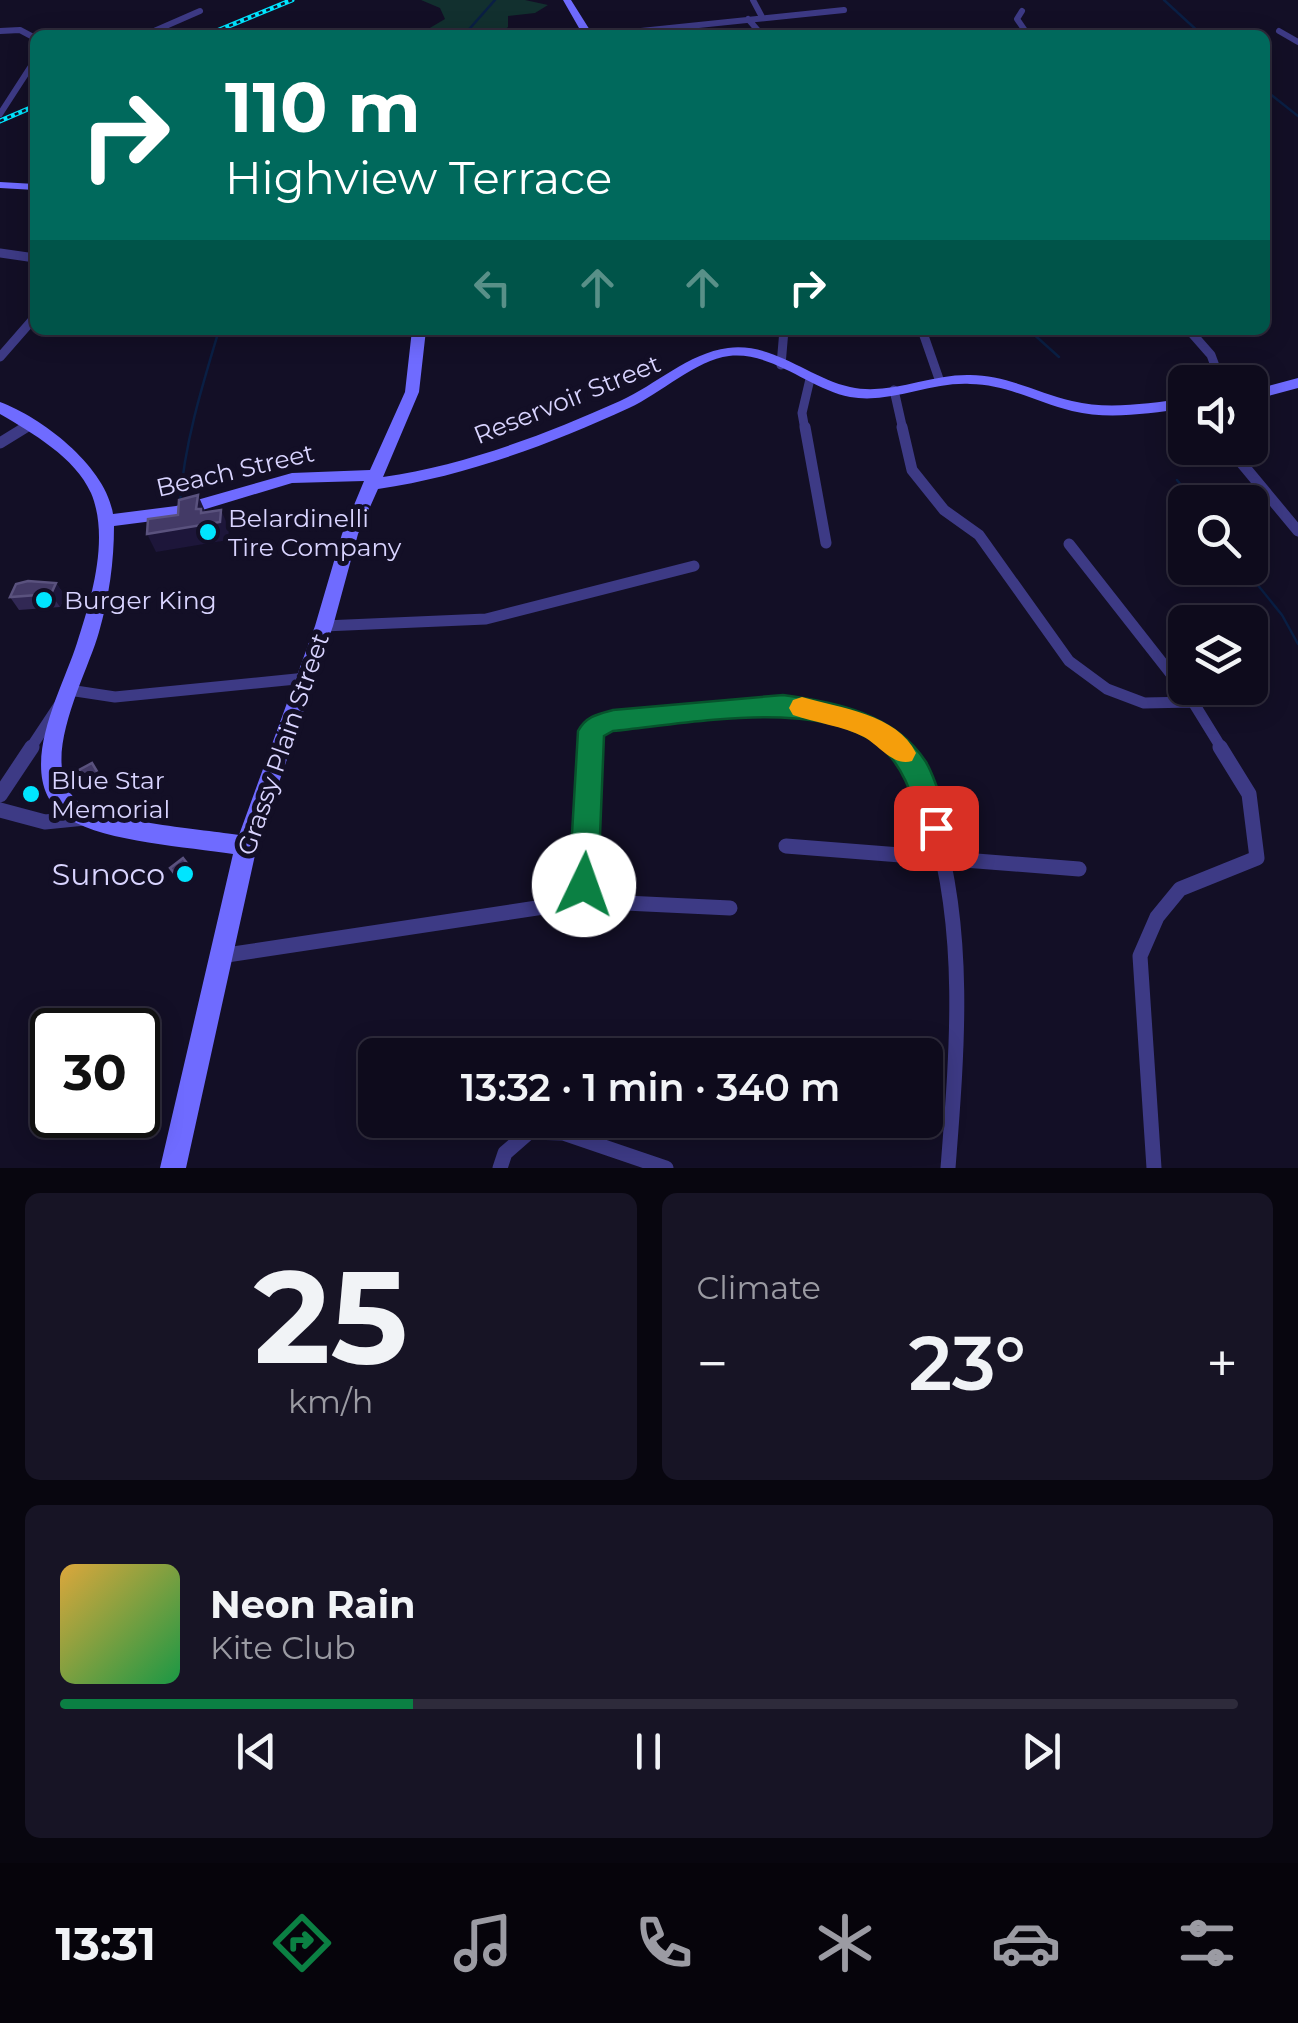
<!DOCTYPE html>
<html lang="en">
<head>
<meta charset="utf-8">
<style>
	:root { --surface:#0e0b1c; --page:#171425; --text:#f1f3f6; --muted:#9b9ba3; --line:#2e2b3b; --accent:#0b8043 }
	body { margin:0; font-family:Montserrat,sans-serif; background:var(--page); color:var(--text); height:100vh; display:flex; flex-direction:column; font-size:38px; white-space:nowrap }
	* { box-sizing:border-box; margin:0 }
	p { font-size:32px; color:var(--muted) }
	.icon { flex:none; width:55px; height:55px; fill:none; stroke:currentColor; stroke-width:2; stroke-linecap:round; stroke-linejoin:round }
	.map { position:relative; height:1168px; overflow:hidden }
	.side { display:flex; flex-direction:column; gap:25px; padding:25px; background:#08060f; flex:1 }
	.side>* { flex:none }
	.guide { position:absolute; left:30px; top:30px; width:1240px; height:305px; border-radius:15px; box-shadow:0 5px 25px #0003,0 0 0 2px var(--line); background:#00695c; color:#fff; overflow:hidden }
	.fabs { position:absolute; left:1168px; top:365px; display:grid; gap:20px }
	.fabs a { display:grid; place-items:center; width:100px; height:100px; border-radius:15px; background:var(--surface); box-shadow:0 5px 25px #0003,0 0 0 2px var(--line); font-size:50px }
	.speed { position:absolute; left:30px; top:1008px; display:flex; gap:20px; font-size:50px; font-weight:700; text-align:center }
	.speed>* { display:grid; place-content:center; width:130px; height:130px; border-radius:50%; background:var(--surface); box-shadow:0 5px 25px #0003,0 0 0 2px var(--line); line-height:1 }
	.speed .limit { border:5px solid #111; border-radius:15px; background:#fff; color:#111 }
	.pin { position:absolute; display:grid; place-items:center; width:85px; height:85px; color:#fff; margin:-42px; border-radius:20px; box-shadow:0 5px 15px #0006 }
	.me { position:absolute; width:110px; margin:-55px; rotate:3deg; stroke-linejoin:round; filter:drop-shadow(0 0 8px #0008) }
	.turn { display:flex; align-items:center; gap:35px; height:210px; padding:0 30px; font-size:45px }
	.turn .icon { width:130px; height:130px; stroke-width:2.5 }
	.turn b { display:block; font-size:70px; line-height:85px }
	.lanes { display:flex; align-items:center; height:95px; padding:0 30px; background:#0003; justify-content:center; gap:50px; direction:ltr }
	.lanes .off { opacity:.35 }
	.big { font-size:75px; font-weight:600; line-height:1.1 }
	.side .widget { flex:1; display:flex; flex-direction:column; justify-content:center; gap:15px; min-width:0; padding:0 35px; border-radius:15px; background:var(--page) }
	.side .dial { align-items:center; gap:0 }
	.dial b { font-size:130px; line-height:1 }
	.song { display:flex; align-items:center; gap:30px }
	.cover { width:120px; height:120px; border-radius:15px; background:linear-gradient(135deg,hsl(40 70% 55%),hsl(140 70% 35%)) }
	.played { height:10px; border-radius:5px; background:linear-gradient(90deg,var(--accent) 30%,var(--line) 30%) }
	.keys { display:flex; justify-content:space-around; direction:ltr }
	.heat { display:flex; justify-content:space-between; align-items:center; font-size:55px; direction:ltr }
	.side .tiles { flex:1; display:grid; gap:25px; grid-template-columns:1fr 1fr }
	.widget:last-child { grid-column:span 2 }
	.trip { position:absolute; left:358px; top:1038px; width:585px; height:100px; border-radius:15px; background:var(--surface); box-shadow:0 5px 25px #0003,0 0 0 2px var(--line); font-weight:600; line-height:100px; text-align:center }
	.dock { display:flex; height:160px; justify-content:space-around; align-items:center; background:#06040b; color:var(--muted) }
	.dock .icon { width:70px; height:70px }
	.dock .on { color:var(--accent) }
	.dock b { font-size:45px; color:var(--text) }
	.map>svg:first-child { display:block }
</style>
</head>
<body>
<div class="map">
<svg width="1298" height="1168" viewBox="0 0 1298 1168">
	<rect width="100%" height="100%" fill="#130f26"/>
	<!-- green -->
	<path fill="#12302f" d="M421,0H525L548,5L535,13L508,16V27L499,35H418L445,19L440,8Z"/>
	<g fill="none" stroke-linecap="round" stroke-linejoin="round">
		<!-- stream -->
		<path stroke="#0a1f44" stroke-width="2.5" d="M1164,0L1202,35
			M464,35L495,0
			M1265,90L1298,116
			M1029,330L1059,357
			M1177,480L1195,502
			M180,503C184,445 202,386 219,330
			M1244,568L1282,615L1298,644"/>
		<!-- street-far3 -->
		<path stroke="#3d3a85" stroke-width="6" d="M753,0L762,17
			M1022,11L1017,19L1028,35
			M748,19L762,35
			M0,31L20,30L35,38
			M1279,31L1298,42
			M145,35L200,11
			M602,35L844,10
			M0,114L35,60"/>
		<!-- street-far2 -->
		<path stroke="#3d3a85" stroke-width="9" d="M0,253L35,258
			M922,330L939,379
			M1189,330L1211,355L1221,382
			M0,357L35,317
			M781,365L784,330
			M894,390L903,430
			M22,430L30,425
			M805,430L802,413L810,379"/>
		<!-- street-far1 -->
		<path stroke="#3d3a85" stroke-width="11" d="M805,427L826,543
			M902,427L912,470L944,510L979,535L1069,661L1107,689L1144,703L1193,702
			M0,443L26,427
			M1229,448L1298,531
			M1069,544L1193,702L1222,749
			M324,626L486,619L694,566
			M30,749L69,690L115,697L306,678
			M590,749L591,731C618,708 788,705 827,712C854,717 882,729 901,749"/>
		<!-- street -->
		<path stroke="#3d3a85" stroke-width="15" d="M899,747C918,769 926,796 934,824C967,936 957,1052 948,1168
			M0,795L32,747
			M0,810L45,822L85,818
			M786,846L1079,869
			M583,901L590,747
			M220,956L583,901L730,908
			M500,1168L505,1153L529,1132L563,1133L666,1168
			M1154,1168L1140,956L1157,917L1180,889L1257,858L1249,794L1220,747"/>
		<!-- secondary -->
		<path fill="#6f6bff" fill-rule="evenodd" d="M563,0H571L593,35H583Z
			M0,182L35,184V190L0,188Z
			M412,330H426L419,392L383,477C465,465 544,435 620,401C656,385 688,353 728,348C773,342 809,378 850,387C890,396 929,374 970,375C1006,375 1038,393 1072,401C1109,410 1147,403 1185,399V409C1147,413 1110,420 1072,411C1038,403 1006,384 970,384C930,382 891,404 850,397C810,389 772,351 729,356C696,360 660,394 629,408C549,445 465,476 378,489L358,534L333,626L257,846L186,1168H160L233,854C189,847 106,842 69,819C9,781 62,691 77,643C91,600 110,538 91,493C75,457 32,433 0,414V402C43,418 106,467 113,514L176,506L292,473L370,470L405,392ZM364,481L342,534L315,626L239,835C207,830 104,821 81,804C33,769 87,676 99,632C109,597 114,562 114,526L176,518L292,483Z
			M1298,378V388L1250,401V391Z"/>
		<!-- rail casing -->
		<g stroke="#00e5ff" stroke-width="5">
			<path id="rail" d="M207,35L292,0
				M0,121L35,106"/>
		</g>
		<!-- rail -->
		<use href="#rail" stroke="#130f26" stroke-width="2.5" stroke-dasharray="4" stroke-linecap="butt"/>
	</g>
	<!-- wall -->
	<path fill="#312854" d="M56,583L65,596L60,607L19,610L10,597Z"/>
	<!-- shaded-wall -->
	<path fill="#1d163a" d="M198,495L206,513L221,510L229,528L228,540L156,552L147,534L196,509Z
		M56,583L65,596L60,607L51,594Z
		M95,767L104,782L91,789L88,785Z
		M194,872L197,876L184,886L181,882Z"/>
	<!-- building -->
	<path fill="#433a66" stroke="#5a527e" stroke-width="2.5" d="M198,495L196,509H201V513L221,510L220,522L147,534L148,519L178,515L179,500Z
		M28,581L56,583L51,594L10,597L16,584Z
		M92,763L101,778L88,785L79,770Z
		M183,858L194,872L181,882L170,868Z"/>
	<!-- route -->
	<path fill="#0b8043" stroke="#07532c" stroke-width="2.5" d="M783,695C836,702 895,714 926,762C937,781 943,807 950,828L946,837L936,841L927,837C914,808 910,778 888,754C834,694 686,724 613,731L604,736L598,885L594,895L584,899L574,895L569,885L578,731C586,716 598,714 613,710Z"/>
	<!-- slow -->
	<path fill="#f59e0b" d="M802,697C840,708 897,714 916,753L912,761C894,767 880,746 864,737C843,726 816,723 793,715L789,708L793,700Z"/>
	<!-- markers -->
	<g fill="#00e5ff" stroke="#130f26" stroke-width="4">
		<circle cx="208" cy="532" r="10"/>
		<circle cx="44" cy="600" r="10"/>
		<circle cx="31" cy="794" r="10"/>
		<circle cx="185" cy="874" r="10"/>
	</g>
	<g text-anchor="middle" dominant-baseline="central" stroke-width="10" stroke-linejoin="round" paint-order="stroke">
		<!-- street labels -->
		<g font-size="25" fill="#d9d4ff" stroke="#130f26">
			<text transform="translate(567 399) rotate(-22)">Reservoir Street</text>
			<text transform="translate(235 470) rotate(-13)">Beach Street</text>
			<text transform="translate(283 744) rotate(-71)">Grassy Plain Street</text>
		</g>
		<!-- poi labels -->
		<g font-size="25" fill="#d9d4ff" stroke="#130f26" text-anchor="start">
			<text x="228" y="518">Belardinelli<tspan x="228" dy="29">Tire Company</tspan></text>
			<text x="64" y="600">Burger King</text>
			<text x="51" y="780">Blue Star<tspan x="51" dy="29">Memorial</tspan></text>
		</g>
		<!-- near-poi labels -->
		<g font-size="30" fill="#d9d4ff" stroke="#130f26" text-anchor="end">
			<text x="165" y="874">Sunoco</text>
		</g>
	</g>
</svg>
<div class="fabs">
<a><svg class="icon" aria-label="sound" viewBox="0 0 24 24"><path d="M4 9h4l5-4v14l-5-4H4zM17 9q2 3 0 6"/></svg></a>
<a><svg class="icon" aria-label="search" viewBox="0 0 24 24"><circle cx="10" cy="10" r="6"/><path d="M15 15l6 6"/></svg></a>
<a><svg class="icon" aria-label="layers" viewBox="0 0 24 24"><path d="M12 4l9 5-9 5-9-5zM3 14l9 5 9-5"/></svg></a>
</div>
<div class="speed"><div class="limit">30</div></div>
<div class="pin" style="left:936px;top:828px;background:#d93025"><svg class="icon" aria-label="arrive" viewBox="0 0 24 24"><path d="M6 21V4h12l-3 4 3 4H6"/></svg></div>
<svg class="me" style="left:584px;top:885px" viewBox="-20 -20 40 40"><circle r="19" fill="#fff"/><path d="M0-13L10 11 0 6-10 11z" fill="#0b8043"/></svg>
<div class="trip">13:32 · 1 min · 340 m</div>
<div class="guide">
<div class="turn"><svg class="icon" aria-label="right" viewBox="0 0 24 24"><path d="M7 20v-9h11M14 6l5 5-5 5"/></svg><div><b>110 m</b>Highview Terrace</div></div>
<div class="lanes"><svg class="icon off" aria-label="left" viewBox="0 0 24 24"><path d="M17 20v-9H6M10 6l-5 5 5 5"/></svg><svg class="icon off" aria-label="ahead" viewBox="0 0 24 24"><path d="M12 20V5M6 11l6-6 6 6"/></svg><svg class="icon off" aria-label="ahead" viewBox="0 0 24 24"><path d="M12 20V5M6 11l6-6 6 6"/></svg><svg class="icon" aria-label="right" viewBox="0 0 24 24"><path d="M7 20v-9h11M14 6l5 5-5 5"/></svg></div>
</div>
</div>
<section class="side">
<div class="tiles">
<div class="widget dial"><b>25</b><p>km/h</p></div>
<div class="widget"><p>Climate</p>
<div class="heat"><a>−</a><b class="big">23°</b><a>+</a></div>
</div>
<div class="widget">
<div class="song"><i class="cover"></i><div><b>Neon Rain</b><p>Kite Club</p></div></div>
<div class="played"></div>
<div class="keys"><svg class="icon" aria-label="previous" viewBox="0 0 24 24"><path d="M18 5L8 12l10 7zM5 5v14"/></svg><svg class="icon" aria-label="pause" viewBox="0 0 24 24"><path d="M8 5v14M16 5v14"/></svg><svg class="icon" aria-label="next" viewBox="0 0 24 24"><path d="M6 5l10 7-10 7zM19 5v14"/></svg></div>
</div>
</div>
</section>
<nav class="dock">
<b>13:31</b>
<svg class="icon on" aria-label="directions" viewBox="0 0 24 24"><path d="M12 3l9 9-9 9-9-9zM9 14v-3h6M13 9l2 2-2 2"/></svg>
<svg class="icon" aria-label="music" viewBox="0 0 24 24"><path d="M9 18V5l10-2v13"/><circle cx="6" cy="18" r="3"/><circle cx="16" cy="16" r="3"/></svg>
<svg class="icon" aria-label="phone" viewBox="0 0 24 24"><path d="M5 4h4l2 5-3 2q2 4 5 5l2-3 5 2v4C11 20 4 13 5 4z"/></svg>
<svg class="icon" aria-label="climate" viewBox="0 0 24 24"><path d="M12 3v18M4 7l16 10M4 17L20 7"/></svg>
<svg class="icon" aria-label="car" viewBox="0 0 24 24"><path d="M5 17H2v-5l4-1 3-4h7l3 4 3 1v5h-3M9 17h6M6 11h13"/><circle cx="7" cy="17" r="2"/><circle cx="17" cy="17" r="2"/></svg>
<svg class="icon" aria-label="filters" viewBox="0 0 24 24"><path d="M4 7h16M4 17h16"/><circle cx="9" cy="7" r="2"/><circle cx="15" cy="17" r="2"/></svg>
</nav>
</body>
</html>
